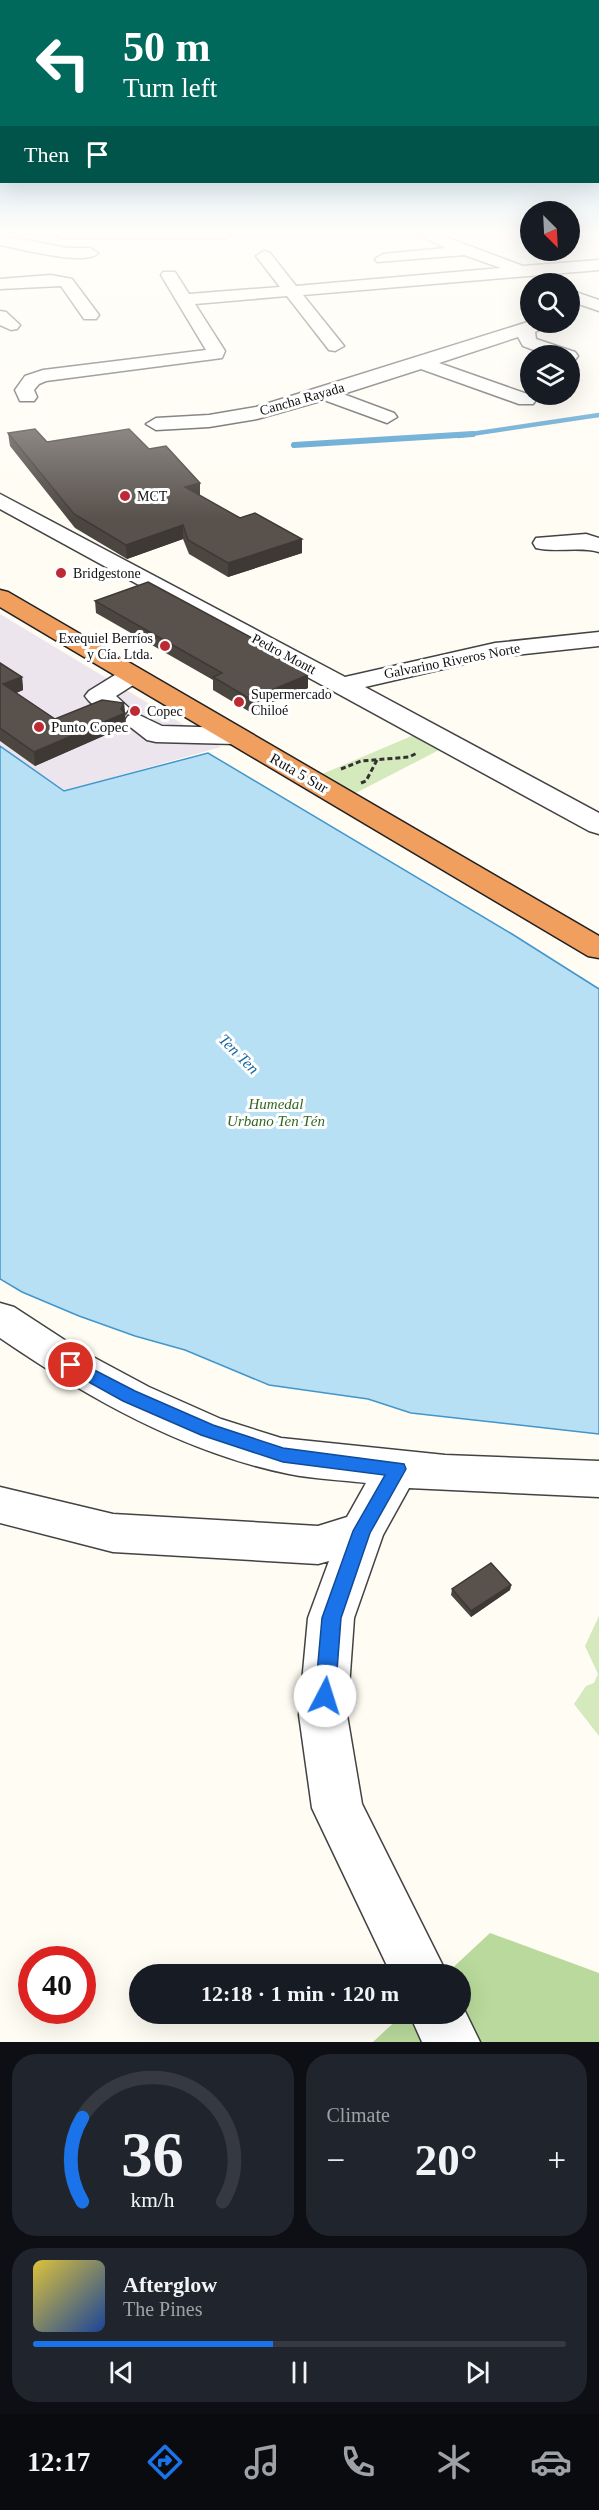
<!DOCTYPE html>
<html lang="en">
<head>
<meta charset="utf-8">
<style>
	:root { --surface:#171b24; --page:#20242c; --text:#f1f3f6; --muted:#9ea1a6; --line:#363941; --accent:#1a73e8 }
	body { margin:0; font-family:Georgia,serif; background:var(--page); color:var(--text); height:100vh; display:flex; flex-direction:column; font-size:22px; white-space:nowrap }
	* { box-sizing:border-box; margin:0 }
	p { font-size:20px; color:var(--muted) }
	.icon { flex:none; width:33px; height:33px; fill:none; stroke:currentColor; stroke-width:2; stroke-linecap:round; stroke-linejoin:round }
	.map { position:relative; height:2042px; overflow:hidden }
	.details { display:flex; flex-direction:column; gap:12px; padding:12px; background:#0d0f14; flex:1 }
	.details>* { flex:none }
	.banner { position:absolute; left:0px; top:0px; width:600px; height:183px; box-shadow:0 6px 24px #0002; background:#00695c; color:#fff; overflow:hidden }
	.needle { width:39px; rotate:156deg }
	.tools { position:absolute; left:520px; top:201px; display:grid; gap:12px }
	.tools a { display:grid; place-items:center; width:60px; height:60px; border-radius:50%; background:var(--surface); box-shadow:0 6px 24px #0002; font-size:30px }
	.speed { position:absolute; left:18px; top:1946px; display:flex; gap:12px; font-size:30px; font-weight:700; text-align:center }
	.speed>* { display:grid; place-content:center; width:78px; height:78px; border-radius:50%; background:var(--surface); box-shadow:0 6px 24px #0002; line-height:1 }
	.speed .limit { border:9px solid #d22; background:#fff; color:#111 }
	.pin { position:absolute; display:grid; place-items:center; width:51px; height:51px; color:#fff; margin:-26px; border:3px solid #fff; border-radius:50%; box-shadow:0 2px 6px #0007 }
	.me { position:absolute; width:66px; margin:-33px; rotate:5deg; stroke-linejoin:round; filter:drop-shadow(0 0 4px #0008) }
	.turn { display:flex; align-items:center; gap:21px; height:126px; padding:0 24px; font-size:27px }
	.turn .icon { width:78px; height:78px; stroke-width:2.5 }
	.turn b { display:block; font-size:42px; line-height:51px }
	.then { display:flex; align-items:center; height:57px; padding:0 24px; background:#0003; gap:12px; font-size:22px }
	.big { font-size:45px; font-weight:700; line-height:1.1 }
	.details .tile { flex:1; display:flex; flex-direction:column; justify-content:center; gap:9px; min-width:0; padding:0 21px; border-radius:24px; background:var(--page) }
	.details .dial { align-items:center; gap:0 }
	.dial svg { height:156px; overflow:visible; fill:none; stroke:var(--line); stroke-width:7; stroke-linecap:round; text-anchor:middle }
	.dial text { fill:var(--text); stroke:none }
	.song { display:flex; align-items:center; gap:18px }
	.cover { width:72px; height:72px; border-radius:9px; background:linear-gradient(135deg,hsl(50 70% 55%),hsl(220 70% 35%)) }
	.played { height:6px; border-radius:3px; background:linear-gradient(90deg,var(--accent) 45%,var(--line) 45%) }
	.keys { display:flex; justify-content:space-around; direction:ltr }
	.heat { display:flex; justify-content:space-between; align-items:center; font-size:33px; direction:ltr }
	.details .tiles { flex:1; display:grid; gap:12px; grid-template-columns:1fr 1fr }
	.tile:last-child { grid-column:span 2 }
	.trip { position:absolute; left:129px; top:1964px; width:342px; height:60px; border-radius:30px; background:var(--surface); box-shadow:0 6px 24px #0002; font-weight:700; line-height:60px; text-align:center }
	.menu { display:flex; height:96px; justify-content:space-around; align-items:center; background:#090b0e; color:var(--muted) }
	.menu .icon { width:42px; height:42px }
	.menu .current { color:var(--accent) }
	.menu b { font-size:27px; color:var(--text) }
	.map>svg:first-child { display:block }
</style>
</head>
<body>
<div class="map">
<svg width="599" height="2042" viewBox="0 0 599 2042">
	<rect width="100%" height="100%" fill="#fffcf3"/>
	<!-- industrial -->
	<path fill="#ede5ee" d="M0,614L221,747L64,791L0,746Z"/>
	<!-- green -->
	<path fill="#d4e9bc" d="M414,735L441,749L348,797L315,777Z
		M599,1616V1736L574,1704L586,1686L594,1683L598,1674L585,1646Z"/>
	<!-- forest -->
	<path fill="#b9da9c" d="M490,1933L599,1973V2042H373L404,2013H460V1974H446Z"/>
	<!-- water -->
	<path fill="#b8e0f5" stroke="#4196cb" stroke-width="1.5" d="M0,746L64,791L208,753L512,934L599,989V1434L411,1413L368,1399L269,1385L185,1350L135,1336L79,1316L22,1292L0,1279Z"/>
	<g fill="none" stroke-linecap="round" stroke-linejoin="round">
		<!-- stream-far1 -->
		<path stroke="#4196cb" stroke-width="4.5" d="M458,436L599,415"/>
		<!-- stream -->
		<path stroke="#4196cb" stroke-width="6" d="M294,445L473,434"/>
		<!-- minor casing -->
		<g stroke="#434343" stroke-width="3">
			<path id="minor" d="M52,233H233L225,238H60Z
				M413,233H435L523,266L599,260V270L303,295L344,346L335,351L329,350L287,296L195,304L225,351L222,358L46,381L39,384L34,390L37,397L34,401H20L15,390L25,376L43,370L206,350L161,275L163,272H175L189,294L280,287L256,256L264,251L270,253L296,286L501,268L464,255L377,262L375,259L383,254L446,248Z
				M0,235L67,248H90L98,253C86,267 18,248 0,245Z
				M51,275L72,279L99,315L96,319H84L61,286L0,289V279Z
				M570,290L599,300V311L570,301Z
				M0,311L6,312L20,325L17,329L11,330L0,325Z
				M531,321L555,322L535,332L536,339L575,352L578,356L575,360L570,361V356H550L523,346L518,337L439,363L533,396L536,400L533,404H519L421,369L343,394L394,413L397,417L387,423L324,400L257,419L209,427L156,430L146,424L156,418L209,415L256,407Z
				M0,494L345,677L495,643L599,632V646L495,657L365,687L599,813V834L589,831L0,509Z
				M586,534L599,538V552C578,546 557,553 536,548L533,543L536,538Z
				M132,667L141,670L145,675L141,680L116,696L129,708L125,714C110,717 94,709 85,696L89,691L123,670Z
				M137,714L162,726L235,728L244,730L248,736L244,742L235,744L156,742L147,740L124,722L128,716Z
				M0,1303L14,1307L80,1350L149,1387L221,1419L281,1438L445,1455L599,1461V1497L409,1488L383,1535L354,1618L347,1715L362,1804L447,1974H391L312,1808L299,1715L308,1618L329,1561L318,1564L113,1552L0,1523V1487L113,1514L318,1526L347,1517L366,1483C341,1480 314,1479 289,1474C185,1453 86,1397 0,1338Z
				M460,2001L480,2042H422L409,2013H460Z"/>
		</g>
		<!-- highway casing -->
		<g stroke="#212121" stroke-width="3">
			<path id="highway" d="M0,590L8,592L599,936V958L588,956L0,607Z"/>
		</g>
		<!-- path -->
		<path stroke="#323232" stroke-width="3" stroke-dasharray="5 3" stroke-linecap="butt" d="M341,769L361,761L409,757L417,753
			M361,783L366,781L377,760"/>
		<!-- minor -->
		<use href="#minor" fill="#fff" fill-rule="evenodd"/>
		<!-- highway -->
		<use href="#highway" fill="#f19f5f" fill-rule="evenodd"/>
	</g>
	<!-- wall -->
	<path fill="#4c4641" d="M8,433L47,442L149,449L200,483V496L240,518L302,539V553L228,577L189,554L183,539L127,559L75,528L10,446Z
		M95,601L263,650L308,688L250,712L213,690V680L96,613Z
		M0,663L22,677L23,690L16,693L55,719L124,703L126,726L35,766L0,741Z
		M511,1585L510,1590L471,1617L451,1595L452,1589Z"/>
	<!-- shaded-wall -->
	<path fill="#3e3935" d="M200,483V496L185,487Z
		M183,525V539L127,559L126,545Z
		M302,539V553L228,577V563Z
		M308,675V688L250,712V699Z
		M22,677L23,690L5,698L3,684Z
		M124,703L126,726L35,766L34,752L121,709Z
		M511,1585L510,1590L471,1617V1611Z"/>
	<!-- building -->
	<path fill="#58514c" stroke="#3e3935" stroke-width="1.5" d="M35,429L47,442L129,429L149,449L166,446L200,483L185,487L240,518L255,513L302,539L228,563L188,540L183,525L126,545L74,514L8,433Z
		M148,582L263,644L258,646L308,675L250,699L213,677L222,673L95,601Z
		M0,663L22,677L3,684L55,719L102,700L124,703L121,709L125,713L34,752L0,728Z
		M491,1563L511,1585L471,1611L452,1589Z"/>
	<!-- sky -->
	<linearGradient id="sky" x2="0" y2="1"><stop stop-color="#95c6ed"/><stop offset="0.45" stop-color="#fffefa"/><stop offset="1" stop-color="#fffefa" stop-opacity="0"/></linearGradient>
	<rect width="599" height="519" fill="url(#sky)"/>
	<!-- route -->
	<path fill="#1a73e8" stroke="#114b97" stroke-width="1.5" d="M71,1358L135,1391L213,1425L283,1448L404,1464L406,1469L370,1533L341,1618L335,1696L332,1702L325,1705L318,1702L315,1696L322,1618L353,1531L385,1475L283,1462L201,1435L123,1401L65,1369L62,1365L65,1360Z"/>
	<!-- markers -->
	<g fill="#be2a33" stroke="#fff" stroke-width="2">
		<circle cx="125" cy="496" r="6"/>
		<circle cx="61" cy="573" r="6"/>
		<circle cx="165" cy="646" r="6"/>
		<circle cx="239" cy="702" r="6"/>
		<circle cx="135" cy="711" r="6"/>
		<circle cx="39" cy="727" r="6"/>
	</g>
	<g text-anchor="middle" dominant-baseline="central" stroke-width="6" stroke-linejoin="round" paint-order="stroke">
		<!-- far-street labels -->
		<g font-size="14" fill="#101010" stroke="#fff">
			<text transform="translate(302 399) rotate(-16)">Cancha Rayada</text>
			<text transform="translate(284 654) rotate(28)">Pedro Montt</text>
			<text transform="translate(452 661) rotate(-11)">Galvarino Riveros Norte</text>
		</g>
		<!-- far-poi labels -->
		<g font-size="14" fill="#101010" stroke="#fff" text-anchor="start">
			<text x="137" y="496">MCT</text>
			<text x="73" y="573">Bridgestone</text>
			<text x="153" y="638" text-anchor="end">Exequiel Berríos<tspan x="153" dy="16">y Cía. Ltda.</tspan></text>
			<text x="251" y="694">Supermercado<tspan x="251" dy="16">Chiloé</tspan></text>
			<text x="147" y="711">Copec</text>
		</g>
		<!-- poi labels -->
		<g font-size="15" fill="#101010" stroke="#fff" text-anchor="start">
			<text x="51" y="727">Punto Copec</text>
		</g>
		<!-- street labels -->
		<g font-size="15" fill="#101010" stroke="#fff">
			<text transform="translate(299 773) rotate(30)">Ruta 5 Sur</text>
		</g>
		<!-- park labels -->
		<g font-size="15" font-style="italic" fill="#306720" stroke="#fff">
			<text x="276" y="1104">Humedal<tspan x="276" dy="17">Urbano Ten Tén</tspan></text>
		</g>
		<!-- water labels -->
		<g font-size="16" font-style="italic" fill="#1a68a0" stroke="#fff">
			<text transform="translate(239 1054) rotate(45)">Ten Ten</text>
		</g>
	</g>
</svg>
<div class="tools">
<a><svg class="needle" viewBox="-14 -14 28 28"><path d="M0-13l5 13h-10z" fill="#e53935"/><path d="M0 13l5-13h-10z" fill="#9ea1a6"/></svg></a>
<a><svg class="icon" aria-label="search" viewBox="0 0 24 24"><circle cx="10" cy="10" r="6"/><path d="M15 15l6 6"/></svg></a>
<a><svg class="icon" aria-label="layers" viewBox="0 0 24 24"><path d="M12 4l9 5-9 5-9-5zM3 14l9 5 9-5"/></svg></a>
</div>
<div class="speed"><div class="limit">40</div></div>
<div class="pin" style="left:71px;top:1365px;background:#d93025"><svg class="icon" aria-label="arrive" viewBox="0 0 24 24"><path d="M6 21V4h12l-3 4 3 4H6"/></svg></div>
<svg class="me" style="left:325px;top:1696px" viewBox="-20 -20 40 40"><circle r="19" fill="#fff"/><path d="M0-13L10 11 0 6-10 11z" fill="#1a73e8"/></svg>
<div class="trip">12:18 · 1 min · 120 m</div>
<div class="banner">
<div class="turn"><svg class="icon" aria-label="left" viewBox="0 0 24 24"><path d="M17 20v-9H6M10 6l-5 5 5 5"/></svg><div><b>50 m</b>Turn left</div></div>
<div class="then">Then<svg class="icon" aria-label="arrive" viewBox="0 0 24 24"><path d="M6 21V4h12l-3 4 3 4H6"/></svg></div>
</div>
</div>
<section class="details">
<div class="tiles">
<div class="tile dial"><svg viewBox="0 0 100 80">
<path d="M14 69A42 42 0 1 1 86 69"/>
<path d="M14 69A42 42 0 0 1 14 26" stroke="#1a73e8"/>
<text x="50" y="56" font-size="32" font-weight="700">36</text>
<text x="50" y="72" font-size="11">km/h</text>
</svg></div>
<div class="tile"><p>Climate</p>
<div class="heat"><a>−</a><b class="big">20°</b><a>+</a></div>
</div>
<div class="tile">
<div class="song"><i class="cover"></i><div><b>Afterglow</b><p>The Pines</p></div></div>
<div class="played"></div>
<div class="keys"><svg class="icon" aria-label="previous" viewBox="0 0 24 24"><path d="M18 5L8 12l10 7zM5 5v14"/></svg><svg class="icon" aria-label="pause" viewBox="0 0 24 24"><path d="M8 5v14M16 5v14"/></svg><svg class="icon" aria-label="next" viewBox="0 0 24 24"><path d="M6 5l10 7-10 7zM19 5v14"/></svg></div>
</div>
</div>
</section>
<nav class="menu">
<b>12:17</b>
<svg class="icon current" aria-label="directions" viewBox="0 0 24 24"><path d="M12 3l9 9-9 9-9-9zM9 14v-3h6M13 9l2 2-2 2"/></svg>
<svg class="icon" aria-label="music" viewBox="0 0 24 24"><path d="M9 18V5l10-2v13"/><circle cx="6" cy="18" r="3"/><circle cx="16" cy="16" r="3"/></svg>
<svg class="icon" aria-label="phone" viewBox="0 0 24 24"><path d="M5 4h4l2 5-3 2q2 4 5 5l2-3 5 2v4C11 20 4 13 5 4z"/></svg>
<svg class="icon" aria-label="climate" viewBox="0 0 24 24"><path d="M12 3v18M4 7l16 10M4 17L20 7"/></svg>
<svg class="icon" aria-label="car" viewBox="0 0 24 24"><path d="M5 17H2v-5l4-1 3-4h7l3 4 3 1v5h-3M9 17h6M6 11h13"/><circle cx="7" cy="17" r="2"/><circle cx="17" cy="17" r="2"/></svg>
</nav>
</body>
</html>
